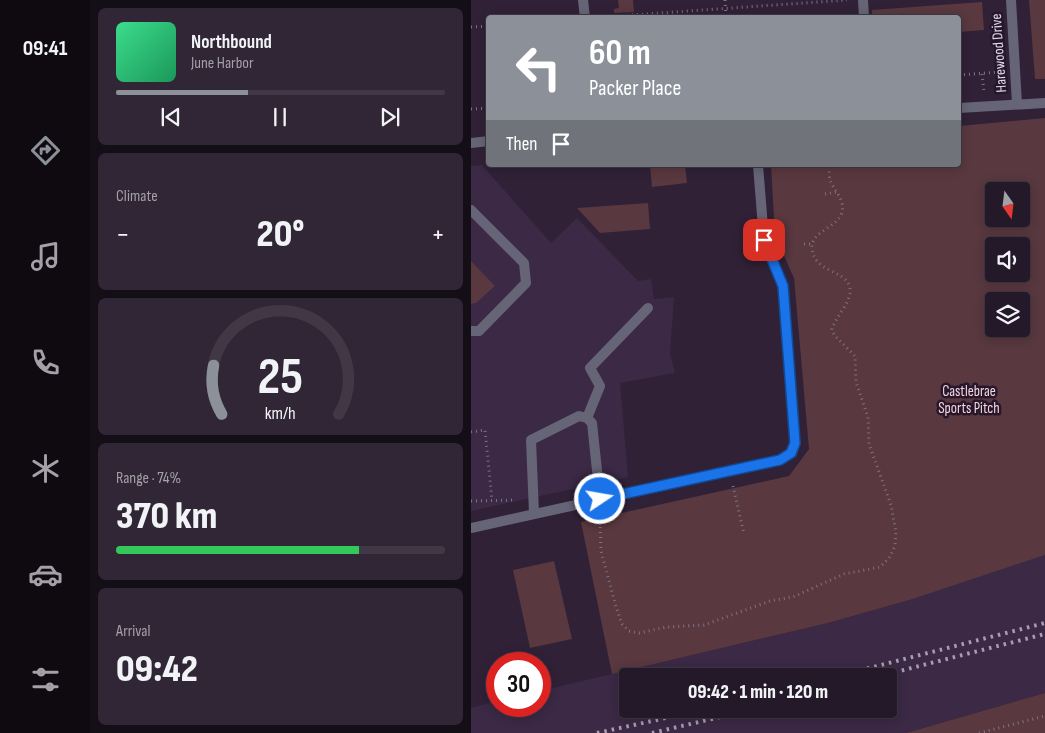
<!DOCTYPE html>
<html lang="en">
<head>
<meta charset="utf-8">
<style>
	:root { --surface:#241929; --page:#302635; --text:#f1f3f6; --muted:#a3a0a8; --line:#413846; --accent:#8c9099 }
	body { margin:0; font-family:"Sofia Sans Condensed",sans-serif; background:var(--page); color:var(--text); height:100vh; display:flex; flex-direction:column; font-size:19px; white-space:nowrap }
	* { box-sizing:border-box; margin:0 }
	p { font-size:16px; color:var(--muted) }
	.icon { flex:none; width:28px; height:28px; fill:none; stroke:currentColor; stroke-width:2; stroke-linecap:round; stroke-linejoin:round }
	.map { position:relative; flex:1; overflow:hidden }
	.side { display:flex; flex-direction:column; gap:8px; padding:8px; background:#140e17; width:381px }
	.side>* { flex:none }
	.banner { position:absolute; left:15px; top:15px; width:475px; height:152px; border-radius:5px; box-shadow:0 2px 12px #0003,0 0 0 1px var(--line); background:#8c9099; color:#fff; overflow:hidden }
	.needle { width:32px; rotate:166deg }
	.fabs { position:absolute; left:514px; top:182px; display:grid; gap:10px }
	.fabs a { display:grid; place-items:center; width:45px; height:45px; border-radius:5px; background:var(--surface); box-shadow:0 2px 12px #0003,0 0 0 1px var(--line); font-size:25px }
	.speed { position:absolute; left:15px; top:652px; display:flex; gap:10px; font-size:25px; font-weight:700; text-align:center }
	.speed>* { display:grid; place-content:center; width:65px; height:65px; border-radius:50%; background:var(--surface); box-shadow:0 2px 12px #0003,0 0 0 1px var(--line); line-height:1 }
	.speed .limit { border:8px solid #d22; background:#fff; color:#111 }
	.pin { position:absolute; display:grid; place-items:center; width:42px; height:42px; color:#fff; margin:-21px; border-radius:10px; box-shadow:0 2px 8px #0006 }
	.me { position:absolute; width:55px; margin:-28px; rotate:78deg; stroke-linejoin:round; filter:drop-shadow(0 0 4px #0008) }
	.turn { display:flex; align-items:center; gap:18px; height:105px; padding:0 20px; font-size:22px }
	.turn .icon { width:65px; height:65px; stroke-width:2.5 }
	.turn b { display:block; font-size:35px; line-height:42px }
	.then { display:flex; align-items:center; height:48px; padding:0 20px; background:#0003; gap:10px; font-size:19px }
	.big { font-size:38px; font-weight:800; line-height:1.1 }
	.side .widget { flex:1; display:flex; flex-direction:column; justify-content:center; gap:8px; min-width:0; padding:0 18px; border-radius:8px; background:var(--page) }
	.side .dial { align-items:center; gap:0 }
	.dial svg { height:130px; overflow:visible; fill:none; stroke:var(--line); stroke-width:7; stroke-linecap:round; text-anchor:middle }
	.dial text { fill:var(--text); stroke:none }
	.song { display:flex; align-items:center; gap:15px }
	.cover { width:60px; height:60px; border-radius:8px; background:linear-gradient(135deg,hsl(150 70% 55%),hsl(150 70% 35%)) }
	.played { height:5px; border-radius:2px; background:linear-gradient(90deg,var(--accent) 40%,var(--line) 40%) }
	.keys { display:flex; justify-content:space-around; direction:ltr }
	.heat { display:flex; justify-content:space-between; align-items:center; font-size:28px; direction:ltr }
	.charge { height:8px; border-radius:4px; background:linear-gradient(90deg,#34c759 74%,var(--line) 0) }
	.trip { position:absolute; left:148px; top:668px; width:278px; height:50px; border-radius:5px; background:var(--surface); box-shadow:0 2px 12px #0003,0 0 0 1px var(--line); font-weight:800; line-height:50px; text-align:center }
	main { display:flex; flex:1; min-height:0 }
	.tab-bar { display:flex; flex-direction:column; width:90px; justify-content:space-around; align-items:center; background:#0e0a10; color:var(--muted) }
	.tab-bar .icon { width:35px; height:35px }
	.tab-bar .selected { color:var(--accent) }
	.tab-bar b { font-size:22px; color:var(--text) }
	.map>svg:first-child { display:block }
</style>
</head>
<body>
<main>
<nav class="tab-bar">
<b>09:41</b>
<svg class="icon selected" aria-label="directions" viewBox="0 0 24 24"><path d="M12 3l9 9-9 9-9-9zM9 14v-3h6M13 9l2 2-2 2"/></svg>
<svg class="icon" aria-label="music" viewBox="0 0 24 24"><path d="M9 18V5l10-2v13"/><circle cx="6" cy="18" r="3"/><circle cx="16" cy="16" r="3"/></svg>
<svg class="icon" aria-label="phone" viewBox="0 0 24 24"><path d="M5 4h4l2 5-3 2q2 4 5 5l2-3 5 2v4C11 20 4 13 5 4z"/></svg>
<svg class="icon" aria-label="climate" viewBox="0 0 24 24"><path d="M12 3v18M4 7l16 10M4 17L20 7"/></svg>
<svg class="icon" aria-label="car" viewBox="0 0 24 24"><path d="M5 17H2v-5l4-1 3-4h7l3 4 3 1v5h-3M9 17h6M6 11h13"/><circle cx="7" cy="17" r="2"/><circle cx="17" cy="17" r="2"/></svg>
<svg class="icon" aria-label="filters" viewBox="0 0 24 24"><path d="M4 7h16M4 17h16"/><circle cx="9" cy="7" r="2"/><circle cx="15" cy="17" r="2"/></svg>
</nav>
<section class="side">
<div class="widget">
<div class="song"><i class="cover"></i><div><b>Northbound</b><p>June Harbor</p></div></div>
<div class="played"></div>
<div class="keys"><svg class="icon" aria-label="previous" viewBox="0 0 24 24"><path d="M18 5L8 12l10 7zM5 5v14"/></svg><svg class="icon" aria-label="pause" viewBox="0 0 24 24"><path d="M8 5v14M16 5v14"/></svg><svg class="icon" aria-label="next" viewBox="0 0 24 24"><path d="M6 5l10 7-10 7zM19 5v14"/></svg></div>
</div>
<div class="widget"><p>Climate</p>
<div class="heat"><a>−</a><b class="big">20°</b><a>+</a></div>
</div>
<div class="widget dial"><svg viewBox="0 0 100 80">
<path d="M14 69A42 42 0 1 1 86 69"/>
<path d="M14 69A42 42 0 0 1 9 39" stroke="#8c9099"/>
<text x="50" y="56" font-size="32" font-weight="700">25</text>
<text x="50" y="72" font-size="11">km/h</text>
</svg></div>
<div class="widget"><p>Range · 74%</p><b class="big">370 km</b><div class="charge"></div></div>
<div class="widget"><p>Arrival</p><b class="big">09:42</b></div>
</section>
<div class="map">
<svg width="574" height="733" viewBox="0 0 574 733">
	<rect width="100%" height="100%" fill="#302137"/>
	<!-- built -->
	<path fill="#3b2945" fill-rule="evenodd" d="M11,165L80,243L106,218L167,281L180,279L183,299L203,297L199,353L204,373L149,383L157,477L0,511V166Z
		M574,555V693L435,733H0V708L26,701V706H69V691L357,623L442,599ZM156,676H416V709H156Z"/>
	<!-- green -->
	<path fill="#59383f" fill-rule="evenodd" d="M147,0H162L163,12L143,13V9L148,8Z
		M558,0H574V79H564Z
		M511,2L513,30L488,32V18L401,17V10Z
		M574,118V555L442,599L357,623L141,674L110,522L318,476L338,449L323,278L304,236L300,165H488V126ZM522,191H550V219H522ZM522,246H550V274H522ZM522,301H550V329H522Z
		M179,165H214L216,183L181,187Z
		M177,203L179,229L129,233L106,208Z
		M0,261L24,286L5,303L0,304Z
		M83,561L101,639L59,648L42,570Z
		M574,693V733H435Z"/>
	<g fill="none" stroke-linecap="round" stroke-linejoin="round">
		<!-- path -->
		<path stroke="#7e7285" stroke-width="3" stroke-dasharray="1 4" stroke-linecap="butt" d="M254,0L255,18
			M131,17L376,0
			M0,27L18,26
			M511,74L513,91
			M488,75L529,72
			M0,109L18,108
			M354,194L366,192
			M333,244H341
			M0,432L14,430L21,500
			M262,486L273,534
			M0,501L42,500
			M129,517L130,551L145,607L151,624L158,631L168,633L196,627L233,625L299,601L322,597L373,574L409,567L418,558L424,546L425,532L420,505L398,444L397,417L385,382L384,356L363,335L361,329C365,316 384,298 378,285C372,270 344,272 341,249C339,231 367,228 371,212C374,199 363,191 359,180C358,176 358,170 358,165
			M508,733L574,716"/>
		<!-- service -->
		<path stroke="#666577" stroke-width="10" d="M112,0L114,18
			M392,0L393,18
			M0,210L53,263L55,283L8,331H0
			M116,418L129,386L119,368L177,308
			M63,513L60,440L108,416L116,418L121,423L129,499"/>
		<!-- minor -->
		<path stroke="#666577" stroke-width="10" d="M540,0L546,104
			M488,108L574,103
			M0,143L18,141
			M0,528L309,460L321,453L324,443L312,286L293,240L287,165"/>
		<!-- rail -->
		<path stroke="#a99dae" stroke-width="4" stroke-dasharray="2.5 5" stroke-linecap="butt" d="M367,676L574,623
			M409,676L574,634
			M126,733L236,709
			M181,733L283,709"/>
	</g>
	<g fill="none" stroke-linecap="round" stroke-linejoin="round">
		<!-- route casing -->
		<g stroke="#114b97" stroke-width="12">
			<path id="route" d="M129,499L309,460L320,453L324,443L312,286L293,240"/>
		</g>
		<!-- route -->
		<use href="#route" stroke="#1a73e8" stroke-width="9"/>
	</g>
	<g text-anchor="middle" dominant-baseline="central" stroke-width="5" stroke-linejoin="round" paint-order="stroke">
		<!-- street labels -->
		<g font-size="15" fill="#e0d6e5" stroke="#26172d">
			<text transform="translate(528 53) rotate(-94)">Harewood Drive</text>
		</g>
		<!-- park labels -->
		<g font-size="15" fill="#f5d4da" stroke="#26172d">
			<text x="498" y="391">Castlebrae<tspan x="498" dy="17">Sports Pitch</tspan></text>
		</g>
	</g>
</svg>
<div class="fabs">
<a><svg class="needle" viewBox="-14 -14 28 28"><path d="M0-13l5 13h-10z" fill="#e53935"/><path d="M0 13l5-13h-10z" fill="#a3a0a8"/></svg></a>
<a><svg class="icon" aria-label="sound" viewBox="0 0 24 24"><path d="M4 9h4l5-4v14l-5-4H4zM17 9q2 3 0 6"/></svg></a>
<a><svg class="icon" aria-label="layers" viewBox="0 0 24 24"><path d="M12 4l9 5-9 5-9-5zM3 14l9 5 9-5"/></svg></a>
</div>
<div class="speed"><div class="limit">30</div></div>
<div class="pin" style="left:293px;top:240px;background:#d93025"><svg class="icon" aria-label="arrive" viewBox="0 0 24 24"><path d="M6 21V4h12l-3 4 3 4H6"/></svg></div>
<svg class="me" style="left:129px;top:499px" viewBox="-20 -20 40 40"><circle r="17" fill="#1a73e8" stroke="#fff" stroke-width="3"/><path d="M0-11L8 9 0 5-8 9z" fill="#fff"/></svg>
<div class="trip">09:42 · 1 min · 120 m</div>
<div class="banner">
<div class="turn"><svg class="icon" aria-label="left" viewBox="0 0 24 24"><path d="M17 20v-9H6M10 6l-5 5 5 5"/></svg><div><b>60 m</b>Packer Place</div></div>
<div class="then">Then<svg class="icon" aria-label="arrive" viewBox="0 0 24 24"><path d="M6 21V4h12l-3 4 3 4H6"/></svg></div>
</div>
</div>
</main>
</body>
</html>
